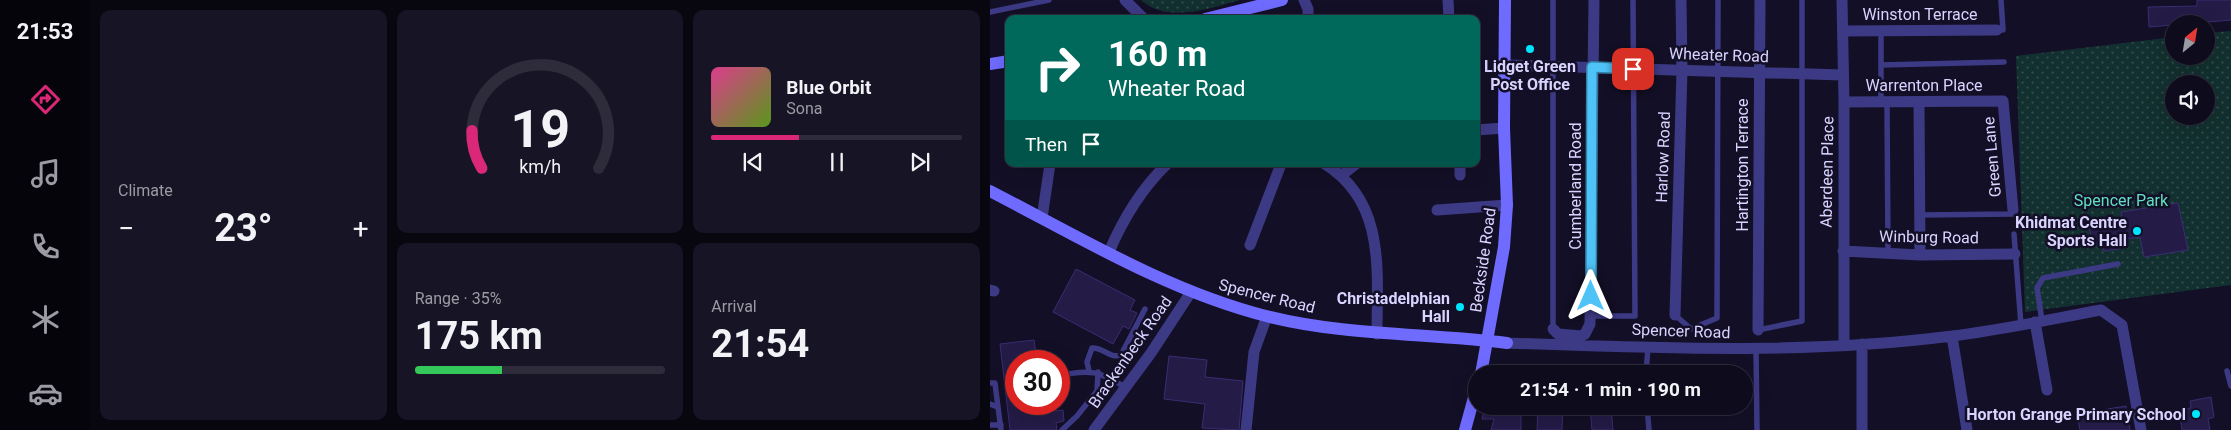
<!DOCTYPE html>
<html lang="en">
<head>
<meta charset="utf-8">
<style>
	:root { --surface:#0e0b1c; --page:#171425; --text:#f1f3f6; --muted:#9b9ba3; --line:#2e2b3b; --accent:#db2777 }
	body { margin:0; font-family:Roboto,sans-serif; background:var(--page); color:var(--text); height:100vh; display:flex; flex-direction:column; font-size:19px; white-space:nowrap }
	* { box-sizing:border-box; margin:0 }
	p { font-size:16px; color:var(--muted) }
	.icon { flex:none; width:28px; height:28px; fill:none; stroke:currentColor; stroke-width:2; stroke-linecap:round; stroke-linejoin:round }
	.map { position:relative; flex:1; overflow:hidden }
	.details { display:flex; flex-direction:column; gap:10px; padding:10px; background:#08060f; width:900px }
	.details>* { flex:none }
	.hud { position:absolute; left:15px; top:15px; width:475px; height:152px; border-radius:10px; box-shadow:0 5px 20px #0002,0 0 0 1px var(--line); background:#00695c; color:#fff; overflow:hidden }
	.needle { width:32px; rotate:30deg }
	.tools { position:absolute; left:1175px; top:15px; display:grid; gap:10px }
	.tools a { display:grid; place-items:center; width:50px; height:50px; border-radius:50%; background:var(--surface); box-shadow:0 5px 20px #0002,0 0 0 1px var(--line); font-size:25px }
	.speed { position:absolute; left:15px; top:350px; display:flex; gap:10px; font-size:25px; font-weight:700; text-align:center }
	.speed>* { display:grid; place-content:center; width:65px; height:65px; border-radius:50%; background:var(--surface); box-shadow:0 5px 20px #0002,0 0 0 1px var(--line); line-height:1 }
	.speed .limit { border:8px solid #d22; background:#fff; color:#111 }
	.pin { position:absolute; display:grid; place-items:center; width:42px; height:42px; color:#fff; margin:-21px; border-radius:10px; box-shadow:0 2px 8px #0006 }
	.me { position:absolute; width:55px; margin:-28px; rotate:0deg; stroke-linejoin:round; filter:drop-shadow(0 0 4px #0008) }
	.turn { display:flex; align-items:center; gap:18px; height:105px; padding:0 20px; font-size:22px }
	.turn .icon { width:65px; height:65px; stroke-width:2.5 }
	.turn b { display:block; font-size:35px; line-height:42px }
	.then { display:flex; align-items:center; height:48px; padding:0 20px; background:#0003; gap:10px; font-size:19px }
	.big { font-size:38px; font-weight:700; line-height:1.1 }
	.details .widget { flex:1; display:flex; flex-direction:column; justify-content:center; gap:8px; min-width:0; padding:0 18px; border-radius:10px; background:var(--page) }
	.details .dial { align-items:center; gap:0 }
	.dial svg { height:130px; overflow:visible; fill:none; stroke:var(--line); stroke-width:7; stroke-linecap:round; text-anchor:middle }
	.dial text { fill:var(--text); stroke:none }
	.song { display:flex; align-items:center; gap:15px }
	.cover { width:60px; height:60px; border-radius:8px; background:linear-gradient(135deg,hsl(330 70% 55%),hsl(90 70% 35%)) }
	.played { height:5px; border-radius:2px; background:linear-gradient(90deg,var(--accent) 35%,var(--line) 35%) }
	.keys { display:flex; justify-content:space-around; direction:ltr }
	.heat { display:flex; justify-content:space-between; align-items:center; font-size:28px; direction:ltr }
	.charge { height:8px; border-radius:4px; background:linear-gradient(90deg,#34c759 35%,var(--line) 0) }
	.details .tiles { flex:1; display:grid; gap:10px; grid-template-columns:repeat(3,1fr) }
	.widget:first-child { grid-row:span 2 }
	.trip { position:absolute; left:478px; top:365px; width:285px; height:50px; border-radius:25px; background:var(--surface); box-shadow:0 5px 20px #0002,0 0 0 1px var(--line); font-weight:700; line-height:50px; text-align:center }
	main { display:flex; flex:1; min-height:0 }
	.tabs { display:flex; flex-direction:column; width:90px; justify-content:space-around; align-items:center; background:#06040b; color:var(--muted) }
	.tabs .icon { width:35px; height:35px }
	.tabs .current { color:var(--accent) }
	.tabs b { font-size:22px; color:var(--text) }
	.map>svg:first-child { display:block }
</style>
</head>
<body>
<main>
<nav class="tabs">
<b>21:53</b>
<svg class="icon current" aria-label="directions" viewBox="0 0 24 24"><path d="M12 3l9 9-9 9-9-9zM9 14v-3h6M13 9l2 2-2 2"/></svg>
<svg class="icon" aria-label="music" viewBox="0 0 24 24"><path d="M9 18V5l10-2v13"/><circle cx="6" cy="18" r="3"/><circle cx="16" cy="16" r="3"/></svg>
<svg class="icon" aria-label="phone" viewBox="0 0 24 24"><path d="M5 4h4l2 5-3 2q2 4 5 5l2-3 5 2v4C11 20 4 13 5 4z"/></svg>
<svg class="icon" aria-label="climate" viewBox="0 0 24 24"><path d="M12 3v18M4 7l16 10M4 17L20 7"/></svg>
<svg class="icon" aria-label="car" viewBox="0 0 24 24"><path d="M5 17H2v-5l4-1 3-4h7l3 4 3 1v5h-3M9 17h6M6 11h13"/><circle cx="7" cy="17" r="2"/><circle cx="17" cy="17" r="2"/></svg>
</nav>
<section class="details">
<div class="tiles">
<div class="widget"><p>Climate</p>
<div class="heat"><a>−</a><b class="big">23°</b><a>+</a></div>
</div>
<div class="widget dial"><svg viewBox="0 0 100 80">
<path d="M14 69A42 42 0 1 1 86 69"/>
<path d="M14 69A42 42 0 0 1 8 46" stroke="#db2777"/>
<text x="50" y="56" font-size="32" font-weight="700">19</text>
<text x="50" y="72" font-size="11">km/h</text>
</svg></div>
<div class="widget">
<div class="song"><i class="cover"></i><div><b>Blue Orbit</b><p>Sona</p></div></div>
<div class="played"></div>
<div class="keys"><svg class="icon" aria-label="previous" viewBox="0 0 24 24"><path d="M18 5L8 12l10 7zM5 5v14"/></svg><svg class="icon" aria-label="pause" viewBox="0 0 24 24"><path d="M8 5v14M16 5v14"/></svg><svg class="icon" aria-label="next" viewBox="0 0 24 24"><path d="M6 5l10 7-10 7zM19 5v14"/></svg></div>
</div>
<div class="widget"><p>Range · 35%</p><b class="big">175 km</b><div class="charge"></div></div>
<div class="widget"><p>Arrival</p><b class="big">21:54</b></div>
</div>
</section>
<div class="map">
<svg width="1241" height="430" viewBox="0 0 1241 430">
	<defs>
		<pattern id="park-dots" width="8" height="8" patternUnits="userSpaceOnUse" patternTransform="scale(1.25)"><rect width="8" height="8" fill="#12302f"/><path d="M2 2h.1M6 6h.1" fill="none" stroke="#344d4e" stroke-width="1.8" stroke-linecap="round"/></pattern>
	</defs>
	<rect width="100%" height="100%" fill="#130f26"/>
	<!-- park -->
	<path fill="url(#park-dots)" fill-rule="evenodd" d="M151,0H250C221,8 177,24 151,0Z
		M1241,31V285L1035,312L1026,56L1184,37V56H1216V33ZM1184,84H1216V116H1184Z"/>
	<!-- building -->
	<path fill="#241b47" stroke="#3b2d73" d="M1207,0H1241V20L1159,27L1158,7L1207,6Z
		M1188,203L1198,250L1154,257L1150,237L1128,240L1129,249L1114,251L1112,242L1102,244L1099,225L1132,220L1131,212Z
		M86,269L145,300L140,310L147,313L139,329L133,326L123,344L63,312Z
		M44,340L47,361H26V404H64L65,411L73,410L74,421L66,423L67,430H20L10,344Z
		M179,356L217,360L215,377L253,381L249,430L212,428L215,404L174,399Z
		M1221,397L1224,417L1218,419L1220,430H1192L1189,410L1201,408L1200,401Z
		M495,406H531V430H501L504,419H492Z
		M548,406H573L572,430H547Z
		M600,406H621L623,430H602Z
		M1136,406L1140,430H1090L1087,414Z"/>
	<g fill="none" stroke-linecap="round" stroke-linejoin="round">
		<!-- lane -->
		<path stroke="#3d3a85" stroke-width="5.5" d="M563,0V329
			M1011,0L1013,30
			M0,12L59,0
			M891,31V102
			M891,65L1014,62
			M897,102L898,253
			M929,215L1023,214V210
			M1024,234L1031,325
			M685,315L701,329L727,318L728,0
			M601,316H645L643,0
			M1052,321L1047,288L1053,278L1128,264
			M768,330L812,321V0
			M766,349L767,430
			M99,371L97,362L102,348C113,347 120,359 131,355L155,309
			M1237,371L1241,386
			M656,374L658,347
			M69,375C104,370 105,370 137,388
			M0,383H5L8,407
			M0,404L8,407L11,430
			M657,406L659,430
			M0,425H11
			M72,430L87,416L107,391L108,372"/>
		<!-- street -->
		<path stroke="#3d3a85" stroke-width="11" d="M135,0L154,19
			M314,0L318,9V19
			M458,0L459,19
			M852,0L854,102V345
			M853,31L1007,30
			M515,65L853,75
			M854,102L1013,101L1023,210
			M929,102L930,255
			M486,130L514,128
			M335,164C396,202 387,271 387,334
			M470,164V175
			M352,175L366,164
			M447,210L517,205
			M52,218L60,164
			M260,245L291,164
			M853,251L930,255L1025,254
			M119,252C133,219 151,189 177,164
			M0,290L4,291
			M685,315L692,70L691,0
			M1045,322L1057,390
			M563,329L568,334L591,336L595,334L600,324L604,0
			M768,330L770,0
			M962,336L977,430
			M517,343C665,348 814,355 962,336C1012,330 1062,319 1111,310L1132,325L1151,430
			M872,344V430
			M104,430L161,353L201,292
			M256,430L264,352L277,316"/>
		<!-- secondary -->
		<path stroke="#6f6bff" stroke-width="12" d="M215,19L292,0
			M0,64L19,61
			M0,191C89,237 178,291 276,316C355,336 436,333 517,343
			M491,374L514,247L517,205L514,128L515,0
			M475,430L486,390"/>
	</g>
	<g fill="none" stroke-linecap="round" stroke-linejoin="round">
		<!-- route casing -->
		<g stroke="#337fa1" stroke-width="12">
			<path id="route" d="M601,296L602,67L643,69"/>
		</g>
		<!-- route -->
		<use href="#route" stroke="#4fc3f7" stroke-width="9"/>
	</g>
	<!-- markers -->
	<g fill="#00e5ff" stroke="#130f26" stroke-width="2">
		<circle cx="540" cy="49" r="5"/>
		<circle cx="1147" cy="231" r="5"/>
		<circle cx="470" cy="307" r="5"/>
		<circle cx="1206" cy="414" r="5"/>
	</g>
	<g text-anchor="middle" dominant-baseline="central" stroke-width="5" stroke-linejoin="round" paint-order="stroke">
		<!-- street labels -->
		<g font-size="16" fill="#d9d4ff" stroke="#130f26">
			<text x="930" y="14">Winston Terrace</text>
			<text transform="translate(729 55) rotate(2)">Wheater Road</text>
			<text x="934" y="85">Warrenton Place</text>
			<text transform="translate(673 157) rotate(-88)">Harlow Road</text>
			<text transform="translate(1002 157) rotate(-95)">Green Lane</text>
			<text transform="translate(752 165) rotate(-90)">Hartington Terrace</text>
			<text transform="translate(837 172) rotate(-89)">Aberdeen Place</text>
			<text transform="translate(585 186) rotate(-90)">Cumberland Road</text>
			<text transform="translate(939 237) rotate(1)">Winburg Road</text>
			<text transform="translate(493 260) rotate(-82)">Beckside Road</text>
			<text transform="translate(277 296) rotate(14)">Spencer Road</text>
			<text transform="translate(691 331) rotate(2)">Spencer Road</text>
			<text transform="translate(140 352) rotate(-55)">Brackenbeck Road</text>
		</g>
		<!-- poi labels -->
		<g font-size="16" font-weight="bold" fill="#d9d4ff" stroke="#130f26" text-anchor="end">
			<text x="540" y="66" text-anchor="middle">Lidget Green<tspan x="540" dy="18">Post Office</tspan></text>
			<text x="1137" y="222">Khidmat Centre<tspan x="1137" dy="18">Sports Hall</tspan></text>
			<text x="460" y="298">Christadelphian<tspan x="460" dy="18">Hall</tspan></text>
			<text x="1196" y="414">Horton Grange Primary School</text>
		</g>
		<!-- park labels -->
		<g font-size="16" fill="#5fe0c0" stroke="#130f26">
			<text x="1131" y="200">Spencer Park</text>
		</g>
	</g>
</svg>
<div class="tools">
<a><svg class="needle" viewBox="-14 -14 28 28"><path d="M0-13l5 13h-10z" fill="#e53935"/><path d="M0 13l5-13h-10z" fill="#9b9ba3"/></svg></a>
<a><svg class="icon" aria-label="sound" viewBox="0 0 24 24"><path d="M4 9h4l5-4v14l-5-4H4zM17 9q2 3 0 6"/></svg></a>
</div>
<div class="speed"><div class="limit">30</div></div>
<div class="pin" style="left:643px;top:69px;background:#d93025"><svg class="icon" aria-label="arrive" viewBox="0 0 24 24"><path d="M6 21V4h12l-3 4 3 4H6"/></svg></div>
<svg class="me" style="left:601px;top:296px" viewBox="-20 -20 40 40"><path d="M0-17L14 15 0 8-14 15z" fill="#4fc3f7" stroke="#fff" stroke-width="4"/></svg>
<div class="trip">21:54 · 1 min · 190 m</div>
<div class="hud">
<div class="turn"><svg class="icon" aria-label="right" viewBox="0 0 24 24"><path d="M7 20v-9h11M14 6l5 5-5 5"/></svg><div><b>160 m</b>Wheater Road</div></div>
<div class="then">Then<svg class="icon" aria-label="arrive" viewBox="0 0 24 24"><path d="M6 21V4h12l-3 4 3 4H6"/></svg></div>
</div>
</div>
</main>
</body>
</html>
